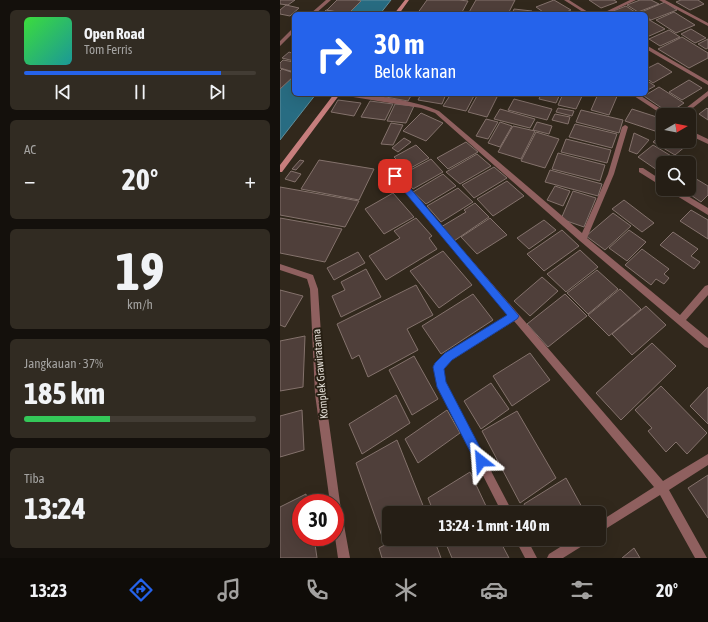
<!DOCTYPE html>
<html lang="id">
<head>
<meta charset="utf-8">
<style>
	:root { --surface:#251e15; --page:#312b22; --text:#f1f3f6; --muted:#a3a2a0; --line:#423c34; --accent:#2563eb }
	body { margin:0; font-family:"Asap Condensed",sans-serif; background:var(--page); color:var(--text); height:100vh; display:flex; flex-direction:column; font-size:15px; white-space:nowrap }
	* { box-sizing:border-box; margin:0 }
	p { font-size:13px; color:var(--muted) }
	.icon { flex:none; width:22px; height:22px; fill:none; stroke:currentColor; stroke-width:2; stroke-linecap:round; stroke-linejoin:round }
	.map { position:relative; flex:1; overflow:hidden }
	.side { display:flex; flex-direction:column; gap:10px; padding:10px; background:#14100c; width:280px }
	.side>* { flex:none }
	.top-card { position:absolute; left:12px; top:12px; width:356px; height:84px; border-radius:6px; box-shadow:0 4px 16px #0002,0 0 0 1px var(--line); background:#2563eb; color:#fff; overflow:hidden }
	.needle { width:26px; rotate:81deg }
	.buttons { position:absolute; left:376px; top:108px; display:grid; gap:8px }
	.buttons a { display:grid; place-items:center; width:40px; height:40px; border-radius:6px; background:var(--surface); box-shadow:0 4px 16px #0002,0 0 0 1px var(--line); font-size:20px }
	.speed { position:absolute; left:12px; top:494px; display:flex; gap:8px; font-size:20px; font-weight:700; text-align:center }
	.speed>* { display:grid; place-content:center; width:52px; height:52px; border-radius:50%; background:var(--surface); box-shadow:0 4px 16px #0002,0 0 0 1px var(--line); line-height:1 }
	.speed .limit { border:6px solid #d22; background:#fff; color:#111 }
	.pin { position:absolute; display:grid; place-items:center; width:34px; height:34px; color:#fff; margin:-17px; border-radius:8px; box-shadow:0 2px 6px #0006 }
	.me { position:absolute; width:44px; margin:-22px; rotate:332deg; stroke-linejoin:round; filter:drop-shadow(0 0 3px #0008) }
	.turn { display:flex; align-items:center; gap:14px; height:84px; padding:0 16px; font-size:18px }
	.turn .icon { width:52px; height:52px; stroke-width:2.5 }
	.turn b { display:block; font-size:28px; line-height:34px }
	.big { font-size:30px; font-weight:700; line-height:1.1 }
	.side .tile { flex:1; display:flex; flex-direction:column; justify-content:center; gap:6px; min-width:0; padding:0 14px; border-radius:6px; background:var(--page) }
	.side .dial { align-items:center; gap:0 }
	.dial b { font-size:52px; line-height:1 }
	.song { display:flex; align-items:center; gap:12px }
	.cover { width:48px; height:48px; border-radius:6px; background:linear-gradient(135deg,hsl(120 70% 55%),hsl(180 70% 35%)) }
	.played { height:4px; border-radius:2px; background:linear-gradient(90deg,var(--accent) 85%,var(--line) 85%) }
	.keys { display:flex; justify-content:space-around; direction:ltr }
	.heat { display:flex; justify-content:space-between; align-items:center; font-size:22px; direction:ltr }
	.charge { height:6px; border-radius:3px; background:linear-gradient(90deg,#34c759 37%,var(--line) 0) }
	.trip { position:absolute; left:102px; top:506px; width:224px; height:40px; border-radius:6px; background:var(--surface); box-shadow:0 4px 16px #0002,0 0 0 1px var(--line); font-weight:700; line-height:40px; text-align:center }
	.dock { display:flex; height:64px; justify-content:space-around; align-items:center; background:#0f0c08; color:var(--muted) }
	.dock .icon { width:28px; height:28px }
	.dock .on { color:var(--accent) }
	.dock b { font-size:18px; color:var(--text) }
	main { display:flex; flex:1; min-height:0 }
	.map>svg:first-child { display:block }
</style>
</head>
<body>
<main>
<section class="side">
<div class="tile">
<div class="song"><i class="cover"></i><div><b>Open Road</b><p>Tom Ferris</p></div></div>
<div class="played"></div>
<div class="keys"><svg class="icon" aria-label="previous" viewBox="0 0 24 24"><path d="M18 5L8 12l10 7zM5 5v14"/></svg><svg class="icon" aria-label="pause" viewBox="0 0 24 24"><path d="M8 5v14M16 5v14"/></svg><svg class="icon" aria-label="next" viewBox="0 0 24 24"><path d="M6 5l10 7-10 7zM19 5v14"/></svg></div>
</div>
<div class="tile"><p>AC</p>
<div class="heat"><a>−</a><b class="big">20°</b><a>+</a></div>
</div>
<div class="tile dial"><b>19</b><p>km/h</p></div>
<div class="tile"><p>Jangkauan · 37%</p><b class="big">185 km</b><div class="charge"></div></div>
<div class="tile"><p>Tiba</p><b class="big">13:24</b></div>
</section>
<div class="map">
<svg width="428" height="558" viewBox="0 0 428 558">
	<rect width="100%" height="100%" fill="#31281c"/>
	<!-- water -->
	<path fill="#286c82" stroke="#608e9b" d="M66,0H111L100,14H51Z
		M14,60V94H36L0,140V78L10,68Z"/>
	<!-- building -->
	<path fill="#4f3f3a" stroke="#84726c" d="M0,0H15L8,5L0,4Z
		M57,0H77L81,1L68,14L47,10Z
		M147,0H179L188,1L181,14H137Z
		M196,0H235L228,14H188Z
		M274,0L291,10L282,14H266L256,7Z
		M309,0H334L337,2L321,8Z
		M360,0H371L379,4L358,12L347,5Z
		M401,0H418L424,4L410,10L396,2Z
		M385,2L397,10L371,20L366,17V14L359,13Z
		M6,5L19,8L10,16L0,14V10Z
		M346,6L358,14L328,13Z
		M234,9L252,11L251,14H232Z
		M46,10L66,14H42Z
		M394,12L415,25L396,33L376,20Z
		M366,18L385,29L367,37Z
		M411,29L426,38L415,43L401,34Z
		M389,30L400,37L380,46L369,39Z
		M402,37L428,53V58L409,68L378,49Z
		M428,39V48L426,49L418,44Z
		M9,52L14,54V61L2,58Z
		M3,60L14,62V72L0,68V63Z
		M378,63L392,72L373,83L366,78V69Z
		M2,69L14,73V76L0,89V71Z
		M366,80L375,86L366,91Z
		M409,80L422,88L402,100L389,92Z
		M379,87L404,103L389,113L364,96Z
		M89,94H132L128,101Z
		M141,94H166L162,104L138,100Z
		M171,94H195L186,111L163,106Z
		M198,94L218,95L207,117L188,112Z
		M261,94H280L276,103L259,99Z
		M283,94H303L296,109L278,105Z
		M318,94H338L329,115L311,110Z
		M234,99L272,109L267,120L228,110Z
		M58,100L81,103L74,116L51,112Z
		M90,101L113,104L105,120L81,117Z
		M115,104L134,106L126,123L107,121Z
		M278,108L294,111L292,116L276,112Z
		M427,108L428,109V120L419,114Z
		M220,109L255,119L250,128L214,119Z
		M352,109L383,119V128L381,133L345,121Z
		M301,110L343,120L339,133L296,122Z
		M141,113L163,123L146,141L123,131Z
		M275,114L290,117L288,124L272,120Z
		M206,119L218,122L208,139L196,136Z
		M220,122L232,126L220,147L208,143Z
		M257,122L272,126L269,134L253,130Z
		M111,123L123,125L113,145L101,144Z
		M295,124L337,134L332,148L289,137Z
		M233,126L255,131L241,159L218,152Z
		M256,132L279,139L265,168L241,161Z
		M354,133L369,140L357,154L349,151Z
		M383,133V141H409V139L412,141L395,155L373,142Z
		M124,138L131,142L118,152L112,148Z
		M286,139L331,150L327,163L281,152Z
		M186,142L198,152L168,169L157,158Z
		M136,145L149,158L127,170L114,157Z
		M373,145L393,157L383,163L377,170L358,157Z
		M278,153L325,165L320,181L272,169Z
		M197,154L211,166L180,184L166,172Z
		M151,159L163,172L133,189L121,175Z
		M20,160L24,161L16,170L12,169Z
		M39,160L94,169L79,200L21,189Z
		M214,167L227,178L194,198L182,185Z
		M270,170L322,184L318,196L265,182Z
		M11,171L21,174L15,182L5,179Z
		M163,174L176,186L146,204L133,192Z
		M413,177L428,186V195L421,202L402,189H409V181Z
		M227,181L244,196L213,216L197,199Z
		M275,186L290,191L283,206L267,200Z
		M0,187L79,201L65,227L0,215Z
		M178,188L193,202L161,222L147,206Z
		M293,191L316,198L304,227L281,219Z
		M113,193L134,217L104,234L85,209Z
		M344,200L374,223L362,232L332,209Z
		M195,203L209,217L174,241L161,227L186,212L184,210Z
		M411,210L428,220V239L400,221Z
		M333,213L351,226L325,250L306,236Z
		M0,218L62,229L45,262L0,253Z
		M136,218L152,236L149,238L157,249L106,280L89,256L120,238L114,231Z
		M210,218L227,235L197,254L181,237Z
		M264,220L276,230L249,249L237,238Z
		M282,230L299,246L264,271L247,254Z
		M349,230L366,242L347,261L329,248Z
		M393,232L418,249L411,256L420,262L414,269L380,245Z
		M362,249L389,269L384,274L389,278L384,284L376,279L371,285L345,265Z
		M300,250L318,267L286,292L267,274Z
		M163,251L192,285L159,308L130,271Z
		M78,252L85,263L54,280L47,268Z
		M86,269L101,297L61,317L52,296L65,290L61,282Z
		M317,270L338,289L308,314L287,293Z
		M262,277L278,291L250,316L234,301Z
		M136,285L153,315L127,329L138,350L88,377L79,355L72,359L57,324Z
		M340,289L361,309L329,336L308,315Z
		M0,290L23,296L5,327L0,325Z
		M193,294L213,320L161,354L142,326Z
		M285,294L307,316L268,347L247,324Z
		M366,306L386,325L352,355L332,334Z
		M25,336L23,387L0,391V341Z
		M372,343L396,366L341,420L316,393Z
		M250,353L270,380L232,406L213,376Z
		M134,356L158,399L132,415L109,370Z
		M211,383L229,409L201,429L184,401Z
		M381,386L427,433L407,454L396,442L386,452L368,431L372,428L355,410Z
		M428,387V424L410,406Z
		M116,395L130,423L82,454L69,424Z
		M22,410L24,450L0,457V416Z
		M167,410L180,433L138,463L125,439Z
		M237,411L276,478L240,503L202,431Z
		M117,440L146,513H109V539L104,542L76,463Z
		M190,472L206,506L196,513H154L148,498Z
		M428,475V518L408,488Z
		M286,478L303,509L297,513H248L244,504Z
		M26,494L27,503H21V537H34L37,558H0V507Z
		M116,539H154L161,558H102L99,548Z
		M164,539H219L229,558H172Z
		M354,548L360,558H342Z"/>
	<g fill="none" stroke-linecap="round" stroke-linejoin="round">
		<!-- minor -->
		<path fill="#8f605f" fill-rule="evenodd" d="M284,0H289L311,14H306Z
			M350,0H356L327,14H321Z
			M379,0H385L428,23V26Z
			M366,45L428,81V85L366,49Z
			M428,91V96L404,115H397Z
			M64,94C92,94 133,100 159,111L302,233L328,174L342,127L345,125L347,126L348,127L334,174L307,238L400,315L425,286L428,285V295L406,320L428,338V348L425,347L300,241L155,113L141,108L67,96Z
			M351,94H358L390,115H383Z
			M409,130L428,139V144L409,135Z
			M359,168H363L383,181V187L359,172Z
			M113,174H117L383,481L428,454V465L389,490L427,558H415L380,495L319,533V522L374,487L234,321L172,360L163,369L165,383L233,513H222L158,387L153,367C159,354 214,324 229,315L113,178Z
			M388,189H396L428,208V215L389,191Z
			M0,264L33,275L38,289L45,394L60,503L70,558H58L55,537V503H50L35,394L30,289L27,279L0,270Z
			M235,539H247L257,558H245Z
			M293,539H309L307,543L283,558H267L269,554Z"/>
		<!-- tertiary -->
		<path fill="#8f605f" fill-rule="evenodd" d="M46,0H51L35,14H30Z
			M14,27V32L0,46V41Z"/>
		<!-- secondary -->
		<path fill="#c77e7d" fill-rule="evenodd" d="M125,0H129L119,14H114Z
			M54,94H60L2,172H0V165Z"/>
	</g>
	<!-- route -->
	<path fill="#2563eb" stroke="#184099" d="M113,174H118L239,316L237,319L172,360L164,369L166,382L207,461L205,465L201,467L197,465L157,387L153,367L155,363L165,353L227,315L113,178Z"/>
	<g text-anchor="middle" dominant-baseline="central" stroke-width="4" stroke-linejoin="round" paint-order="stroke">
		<!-- street labels -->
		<g font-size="11" fill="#e1dcd4" stroke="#271f13">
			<text transform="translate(40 374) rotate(-95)">Komplek Grawiratama</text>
		</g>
	</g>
</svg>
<div class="buttons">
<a><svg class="needle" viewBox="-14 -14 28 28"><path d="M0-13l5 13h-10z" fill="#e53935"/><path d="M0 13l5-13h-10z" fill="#a3a2a0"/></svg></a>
<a><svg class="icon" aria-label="search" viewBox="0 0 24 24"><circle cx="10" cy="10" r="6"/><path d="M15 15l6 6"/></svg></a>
</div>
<div class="speed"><div class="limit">30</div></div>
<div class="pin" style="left:115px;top:176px;background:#d93025"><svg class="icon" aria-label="arrive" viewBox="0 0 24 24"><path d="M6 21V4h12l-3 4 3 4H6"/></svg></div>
<svg class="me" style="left:201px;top:461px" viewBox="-20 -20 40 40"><path d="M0-17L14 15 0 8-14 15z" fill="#2563eb" stroke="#fff" stroke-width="4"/></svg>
<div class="trip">13:24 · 1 mnt · 140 m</div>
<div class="top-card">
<div class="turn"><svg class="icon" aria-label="right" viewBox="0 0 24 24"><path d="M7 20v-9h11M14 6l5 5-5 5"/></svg><div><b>30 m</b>Belok kanan</div></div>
</div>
</div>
</main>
<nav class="dock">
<b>13:23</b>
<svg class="icon on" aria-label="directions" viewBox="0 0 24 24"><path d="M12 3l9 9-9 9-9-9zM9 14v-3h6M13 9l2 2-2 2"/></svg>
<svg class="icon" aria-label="music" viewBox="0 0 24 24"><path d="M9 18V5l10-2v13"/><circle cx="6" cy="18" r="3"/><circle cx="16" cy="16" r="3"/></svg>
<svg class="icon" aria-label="phone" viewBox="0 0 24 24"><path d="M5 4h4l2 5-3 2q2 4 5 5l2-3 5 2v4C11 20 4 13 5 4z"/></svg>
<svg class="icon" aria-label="climate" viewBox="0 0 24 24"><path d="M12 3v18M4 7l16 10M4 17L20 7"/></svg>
<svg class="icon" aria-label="car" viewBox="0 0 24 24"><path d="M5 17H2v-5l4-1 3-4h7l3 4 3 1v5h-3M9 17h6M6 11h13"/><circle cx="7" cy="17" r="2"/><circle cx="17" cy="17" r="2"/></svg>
<svg class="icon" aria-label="filters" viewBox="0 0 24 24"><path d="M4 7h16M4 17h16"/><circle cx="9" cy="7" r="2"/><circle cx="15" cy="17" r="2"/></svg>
<b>20°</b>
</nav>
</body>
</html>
